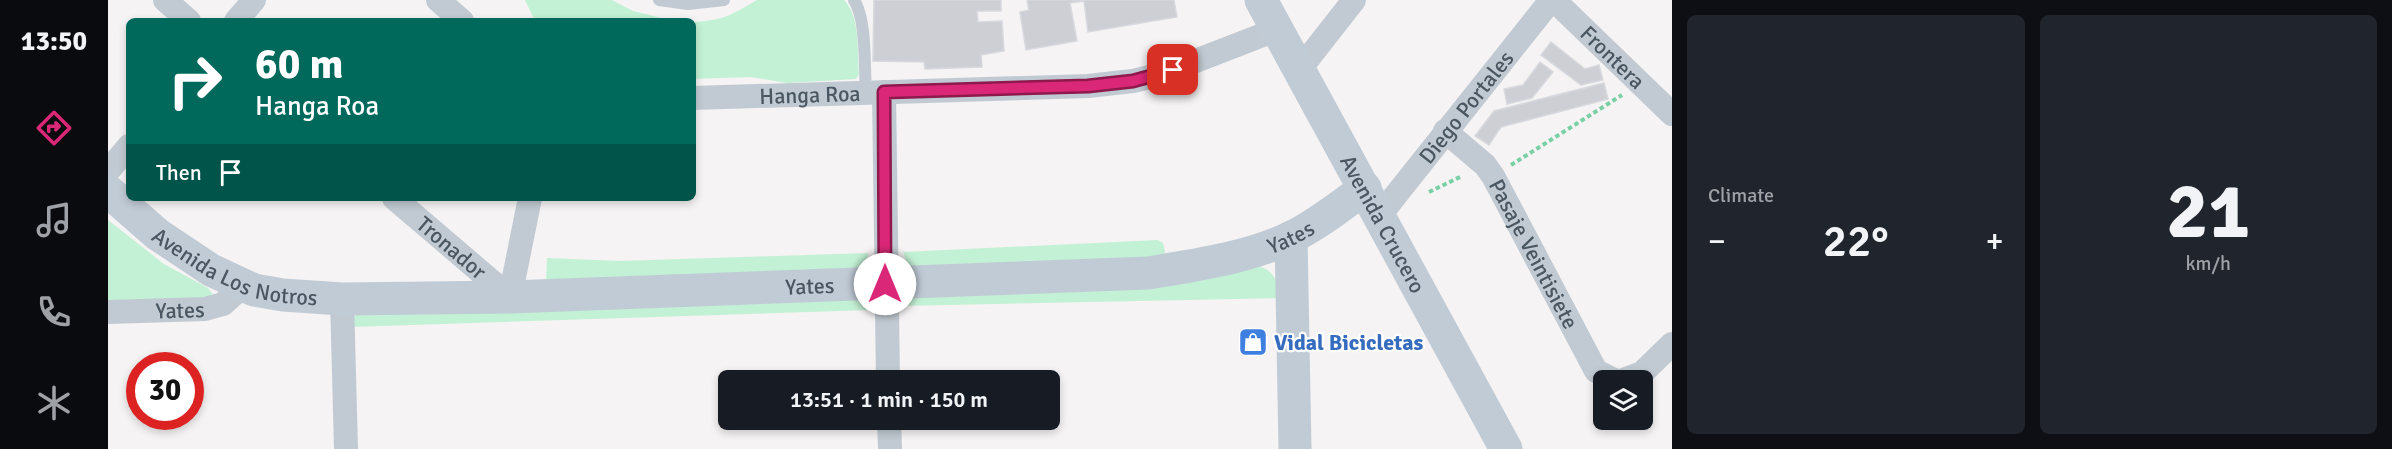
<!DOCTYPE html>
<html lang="en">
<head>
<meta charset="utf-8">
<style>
	:root { --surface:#171b24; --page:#20242c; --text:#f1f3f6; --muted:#9ea1a6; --accent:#db2777 }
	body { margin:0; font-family:Signika,sans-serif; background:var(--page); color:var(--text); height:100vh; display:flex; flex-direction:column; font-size:22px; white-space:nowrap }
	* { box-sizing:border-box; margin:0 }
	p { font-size:20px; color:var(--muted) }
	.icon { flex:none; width:33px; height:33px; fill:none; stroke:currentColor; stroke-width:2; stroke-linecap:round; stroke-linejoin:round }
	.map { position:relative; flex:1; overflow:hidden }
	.drawer { display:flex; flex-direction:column; gap:15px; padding:15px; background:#0d0f14; width:720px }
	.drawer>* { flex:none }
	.top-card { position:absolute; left:18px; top:18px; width:570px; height:183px; border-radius:9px; box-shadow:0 3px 9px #0003; background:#00695c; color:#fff; overflow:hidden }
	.fabs { position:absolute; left:1485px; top:370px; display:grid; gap:12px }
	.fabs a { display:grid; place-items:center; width:60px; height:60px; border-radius:9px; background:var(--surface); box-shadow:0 3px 9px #0003; font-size:30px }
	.speed { position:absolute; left:18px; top:352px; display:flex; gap:12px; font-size:30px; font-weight:700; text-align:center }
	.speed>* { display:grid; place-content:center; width:78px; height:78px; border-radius:50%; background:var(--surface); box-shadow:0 3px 9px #0003; line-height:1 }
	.speed .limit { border:9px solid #d22; background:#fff; color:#111 }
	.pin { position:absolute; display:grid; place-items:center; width:51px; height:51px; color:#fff; margin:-26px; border-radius:12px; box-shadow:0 3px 9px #0006 }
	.me { position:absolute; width:66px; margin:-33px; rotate:0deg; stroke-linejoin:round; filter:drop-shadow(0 0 4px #0008) }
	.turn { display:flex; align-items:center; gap:21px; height:126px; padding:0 30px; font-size:27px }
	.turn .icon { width:78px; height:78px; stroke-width:2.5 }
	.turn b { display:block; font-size:42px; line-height:51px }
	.then { display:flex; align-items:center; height:57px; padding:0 30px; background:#0003; gap:12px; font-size:22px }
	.big { font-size:45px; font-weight:600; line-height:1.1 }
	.drawer .tile { flex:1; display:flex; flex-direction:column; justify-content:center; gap:9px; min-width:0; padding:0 21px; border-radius:9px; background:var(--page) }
	.drawer .dial { align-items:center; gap:0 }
	.dial b { font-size:78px; line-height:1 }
	.heat { display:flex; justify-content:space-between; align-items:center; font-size:33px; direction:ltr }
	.drawer .tiles { flex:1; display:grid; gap:15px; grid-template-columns:repeat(2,1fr) }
	.trip { position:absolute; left:610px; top:370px; width:342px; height:60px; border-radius:9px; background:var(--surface); box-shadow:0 3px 9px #0003; font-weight:600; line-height:60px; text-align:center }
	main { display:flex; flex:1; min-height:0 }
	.tab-bar { display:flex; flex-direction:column; width:108px; justify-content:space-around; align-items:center; background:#090b0e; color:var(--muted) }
	.tab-bar .icon { width:42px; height:42px }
	.tab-bar .selected { color:var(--accent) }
	.tab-bar b { font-size:27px; color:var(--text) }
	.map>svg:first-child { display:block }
</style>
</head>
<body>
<main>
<nav class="tab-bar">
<b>13:50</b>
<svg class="icon selected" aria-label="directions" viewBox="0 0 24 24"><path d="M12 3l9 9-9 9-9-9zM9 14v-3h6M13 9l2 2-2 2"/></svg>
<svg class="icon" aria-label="music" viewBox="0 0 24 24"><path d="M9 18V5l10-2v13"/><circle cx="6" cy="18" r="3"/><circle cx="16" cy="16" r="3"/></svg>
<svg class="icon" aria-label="phone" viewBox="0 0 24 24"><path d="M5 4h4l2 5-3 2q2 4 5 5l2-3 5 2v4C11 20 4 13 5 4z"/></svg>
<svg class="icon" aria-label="climate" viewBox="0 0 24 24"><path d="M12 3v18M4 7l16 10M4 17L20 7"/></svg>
</nav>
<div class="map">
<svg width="1564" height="449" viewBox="0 0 1564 449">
	<rect width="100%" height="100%" fill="#f5f3f3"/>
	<!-- green -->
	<path fill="#c3f1d5" d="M417,0H504L525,11L566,21H427Z
		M649,0H736C753,18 749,51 751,74L748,79L679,83L643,77L585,79V22C615,21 625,14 649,0Z
		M0,220L56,264L100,288L106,296L105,301L0,303Z
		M1050,240L1055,243L1057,252L1054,257L801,267L795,252Z
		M760,253V270L438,282L439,258L512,261Z
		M1146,265C1165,269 1170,279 1172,298L790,306L793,298Z
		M760,299L765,308L762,310L243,327L244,319L250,313Z"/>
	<!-- building -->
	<path fill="#cdcfd5" stroke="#d7d9de" stroke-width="1.5" d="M766,0H893V11H869L870,22L894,21L896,51L873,55L874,67L817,69L816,62L765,61Z
		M919,0H1066L1069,17L980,32L976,1L962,3L969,41L918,50L912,12L921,10Z
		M1443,42L1477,69L1491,65L1495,80L1473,85L1433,55Z
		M1432,62L1445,72L1424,98L1399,104L1396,89L1415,85Z
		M1496,83L1500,99L1393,127L1381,145L1367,136L1386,111Z"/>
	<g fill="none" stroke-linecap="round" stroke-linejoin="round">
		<!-- path -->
		<path stroke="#7ad0a6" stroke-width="4" stroke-dasharray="4.5 3" stroke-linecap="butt" d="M1403,165L1514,95
			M1321,192L1354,176"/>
		<!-- service -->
		<path stroke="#c1cad2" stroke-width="12" d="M551,0L580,4L616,0
			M746,0C759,20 756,67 758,92"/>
		<!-- minor -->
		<g stroke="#c1cad2" stroke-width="24">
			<path d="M57,0L81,21"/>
			<path d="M330,0L354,21"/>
			<path id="s1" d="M1446,0L1564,114"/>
			<path d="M128,21L146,0"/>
			<path d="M1192,69L1246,0"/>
			<path d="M776,92L780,381"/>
			<path id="s2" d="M585,98L980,86L1025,81L1054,74L1170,29"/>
			<path id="s3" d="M1337,131L1377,165L1385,176L1488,371L1508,381"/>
			<path d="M0,171L21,146"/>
			<path id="s4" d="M286,198L402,297L422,198"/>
			<path id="s5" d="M1272,215L1443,0"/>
			<path d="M234,299L238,449"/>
			<path id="s6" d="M0,312L97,309L115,304L136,285"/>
			<path d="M1513,381L1534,373L1564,344"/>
			<path d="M781,420L782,449"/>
		</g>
		<!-- secondary -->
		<g stroke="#c1cbd6" stroke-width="33">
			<path id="s7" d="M1153,0L1398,449"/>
			<path id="s8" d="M0,191L49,234L103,270L146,290L175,295L234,299L402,297L1040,273C1089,265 1139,258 1184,237C1210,224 1234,205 1257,188"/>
			<path d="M1183,237L1187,449"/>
		</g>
	</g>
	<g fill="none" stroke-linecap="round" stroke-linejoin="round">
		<!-- route casing -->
		<g stroke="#8e194d" stroke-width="15">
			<path id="route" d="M777,284L776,92L980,86L1025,81L1065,70"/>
		</g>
		<!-- route -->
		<use href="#route" stroke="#db2777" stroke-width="10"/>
	</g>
	<!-- icons -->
	<defs>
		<g id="shop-square" transform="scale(1.5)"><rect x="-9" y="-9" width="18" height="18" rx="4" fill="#3f7fe0" stroke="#fff"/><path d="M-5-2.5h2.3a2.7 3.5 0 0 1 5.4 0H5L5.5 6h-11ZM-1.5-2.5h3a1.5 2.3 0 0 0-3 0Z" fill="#fff"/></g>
	</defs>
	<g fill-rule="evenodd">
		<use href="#shop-square" x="1145" y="342"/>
	</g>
	<g text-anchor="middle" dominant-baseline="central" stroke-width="4.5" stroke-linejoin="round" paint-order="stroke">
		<!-- street labels -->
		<g font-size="22" fill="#4a5661" stroke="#fff">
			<text stroke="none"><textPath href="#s1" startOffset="82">Frontera</textPath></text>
			<text stroke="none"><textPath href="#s2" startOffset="117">Hanga Roa</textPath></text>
			<text stroke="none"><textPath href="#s5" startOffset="138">Diego Portales</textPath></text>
			<text stroke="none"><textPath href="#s7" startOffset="255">Avenida Crucero</textPath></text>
			<text stroke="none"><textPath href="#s8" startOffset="1220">Yates</textPath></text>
			<text stroke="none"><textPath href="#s4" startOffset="76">Tronador</textPath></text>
			<text stroke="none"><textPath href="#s3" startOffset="154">Pasaje Veintisiete</textPath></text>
			<text stroke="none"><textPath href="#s8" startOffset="152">Avenida Los Notros</textPath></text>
			<text stroke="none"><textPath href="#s8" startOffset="734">Yates</textPath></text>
			<text stroke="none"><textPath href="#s6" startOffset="72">Yates</textPath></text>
		</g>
		<!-- shop labels -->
		<g font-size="22" font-weight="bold" fill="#366cbe" stroke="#fff" text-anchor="start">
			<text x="1166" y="342">Vidal Bicicletas</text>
		</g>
	</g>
</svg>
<div class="fabs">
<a><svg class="icon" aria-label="layers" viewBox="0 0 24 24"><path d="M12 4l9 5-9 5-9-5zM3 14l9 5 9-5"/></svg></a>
</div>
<div class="speed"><div class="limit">30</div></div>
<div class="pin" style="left:1065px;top:70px;background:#d93025"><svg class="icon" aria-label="arrive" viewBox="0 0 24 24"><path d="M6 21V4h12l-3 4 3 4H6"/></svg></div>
<svg class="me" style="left:777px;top:284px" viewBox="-20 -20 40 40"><circle r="19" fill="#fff"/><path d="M0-13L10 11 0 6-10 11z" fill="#db2777"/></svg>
<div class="trip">13:51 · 1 min · 150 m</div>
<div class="top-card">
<div class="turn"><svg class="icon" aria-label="right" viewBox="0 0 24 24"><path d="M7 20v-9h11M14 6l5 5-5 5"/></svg><div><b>60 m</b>Hanga Roa</div></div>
<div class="then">Then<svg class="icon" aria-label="arrive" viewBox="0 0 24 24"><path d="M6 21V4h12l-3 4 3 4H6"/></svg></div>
</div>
</div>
<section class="drawer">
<div class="tiles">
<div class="tile"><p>Climate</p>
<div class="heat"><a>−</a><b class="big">22°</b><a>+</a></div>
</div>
<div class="tile dial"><b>21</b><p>km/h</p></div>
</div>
</section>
</main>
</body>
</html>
